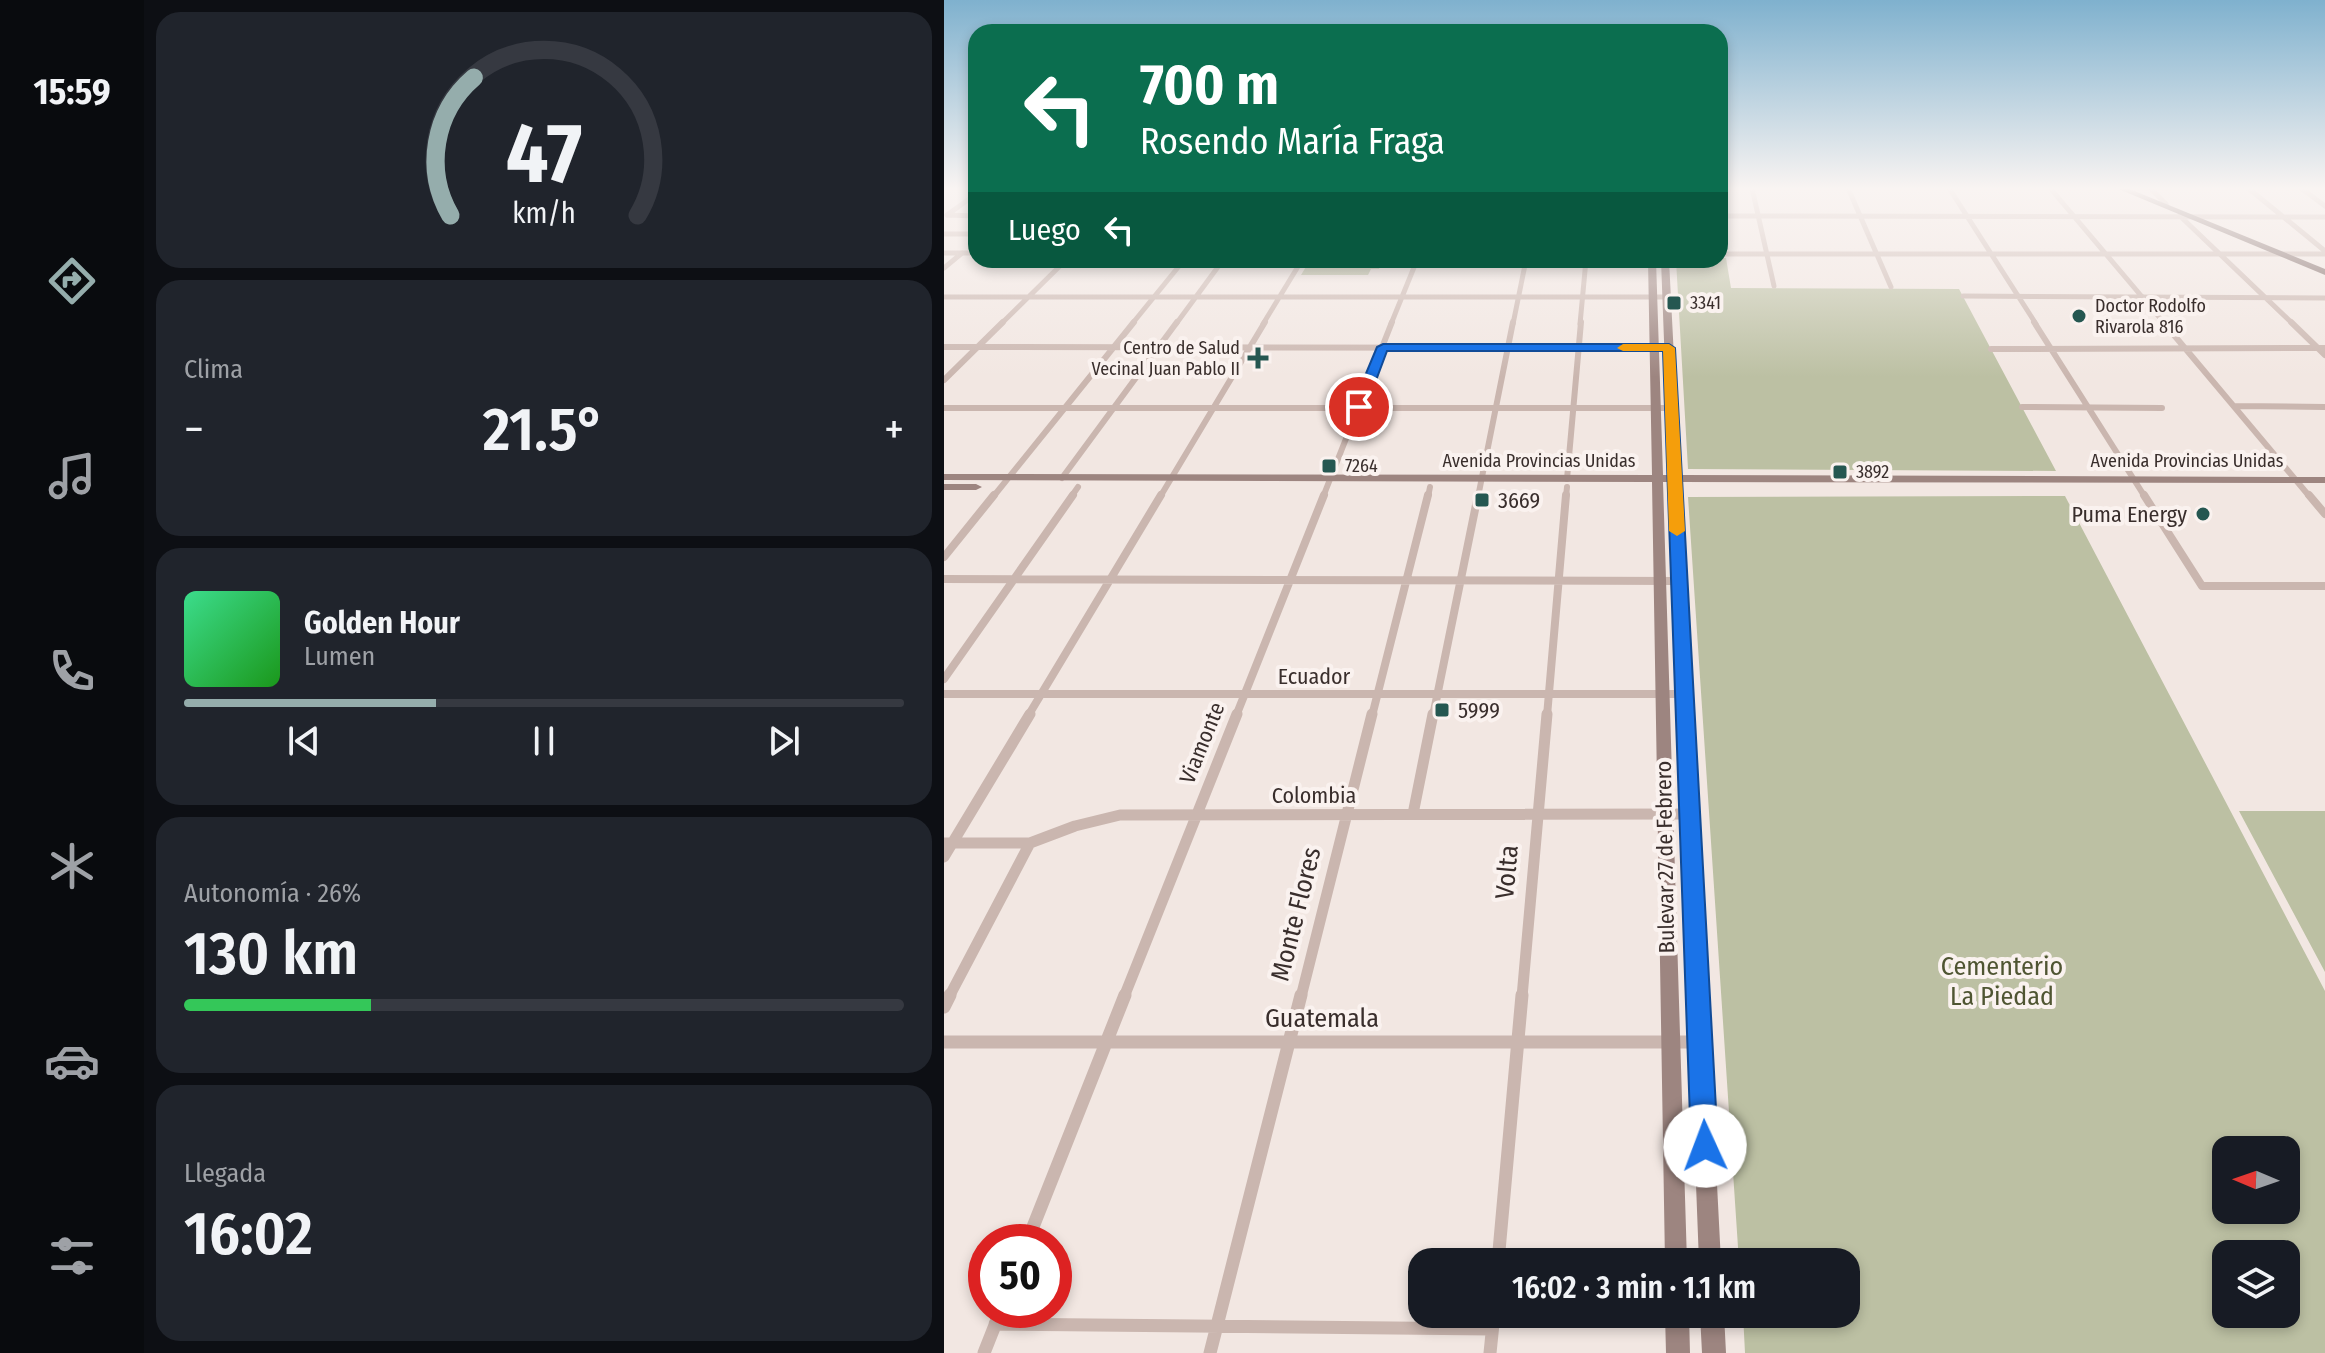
<!DOCTYPE html>
<html lang="es">
<head>
<meta charset="utf-8">
<style>
	:root { --surface:#171b24; --page:#20242c; --text:#f1f3f6; --muted:#9ea1a6; --line:#363941; --accent:#95adac }
	body { margin:0; font-family:"Fira Sans Condensed",sans-serif; background:var(--page); color:var(--text); height:100vh; display:flex; flex-direction:column; font-size:30px; white-space:nowrap }
	* { box-sizing:border-box; margin:0 }
	p { font-size:26px; color:var(--muted) }
	.icon { flex:none; width:44px; height:44px; fill:none; stroke:currentColor; stroke-width:2; stroke-linecap:round; stroke-linejoin:round }
	.map { position:relative; flex:1; overflow:hidden }
	.sheet { display:flex; flex-direction:column; gap:12px; padding:12px; background:#0d0f14; width:800px }
	.sheet>* { flex:none }
	.banner { position:absolute; left:24px; top:24px; width:760px; height:244px; border-radius:24px; box-shadow:0 4px 12px #0003; background:#0b6e4f; color:#fff; overflow:hidden }
	.needle { width:52px; rotate:272deg }
	.fabs { position:absolute; left:1268px; top:1136px; display:grid; gap:16px }
	.fabs a { display:grid; place-items:center; width:88px; height:88px; border-radius:16px; background:var(--surface); box-shadow:0 4px 12px #0003; font-size:40px }
	.speed { position:absolute; left:24px; top:1224px; display:flex; gap:16px; font-size:40px; font-weight:700; text-align:center }
	.speed>* { display:grid; place-content:center; width:104px; height:104px; border-radius:50%; background:var(--surface); box-shadow:0 4px 12px #0003; line-height:1 }
	.speed .limit { border:12px solid #d22; background:#fff; color:#111 }
	.pin { position:absolute; display:grid; place-items:center; width:68px; height:68px; color:#fff; margin:-34px; border:4px solid #fff; border-radius:50%; box-shadow:0 2px 8px #0007 }
	.me { position:absolute; width:88px; margin:-44px; rotate:358deg; stroke-linejoin:round; filter:drop-shadow(0 0 6px #0008) }
	.turn { display:flex; align-items:center; gap:28px; height:168px; padding:0 40px; font-size:36px }
	.turn .icon { width:104px; height:104px; stroke-width:2.5 }
	.turn b { display:block; font-size:56px; line-height:68px }
	.then { display:flex; align-items:center; height:76px; padding:0 40px; background:#0003; gap:16px; font-size:30px }
	.big { font-size:60px; font-weight:600; line-height:1.1 }
	.sheet .widget { flex:1; display:flex; flex-direction:column; justify-content:center; gap:12px; min-width:0; padding:0 28px; border-radius:24px; background:var(--page) }
	.sheet .dial { align-items:center; gap:0 }
	.dial svg { height:208px; overflow:visible; fill:none; stroke:var(--line); stroke-width:7; stroke-linecap:round; text-anchor:middle }
	.dial text { fill:var(--text); stroke:none }
	.song { display:flex; align-items:center; gap:24px }
	.cover { width:96px; height:96px; border-radius:12px; background:linear-gradient(135deg,hsl(150 70% 55%),hsl(120 70% 35%)) }
	.played { height:8px; border-radius:4px; background:linear-gradient(90deg,var(--accent) 35%,var(--line) 35%) }
	.keys { display:flex; justify-content:space-around; direction:ltr }
	.heat { display:flex; justify-content:space-between; align-items:center; font-size:44px; direction:ltr }
	.charge { height:12px; border-radius:6px; background:linear-gradient(90deg,#34c759 26%,var(--line) 0) }
	.trip { position:absolute; left:464px; top:1248px; width:452px; height:80px; border-radius:24px; background:var(--surface); box-shadow:0 4px 12px #0003; font-weight:600; line-height:80px; text-align:center }
	main { display:flex; flex:1; min-height:0 }
	.tabs { display:flex; flex-direction:column; width:144px; justify-content:space-around; align-items:center; background:#090b0e; color:var(--muted) }
	.tabs .icon { width:56px; height:56px }
	.tabs .on { color:var(--accent) }
	.tabs b { font-size:36px; color:var(--text) }
	.map>svg:first-child { display:block }
</style>
</head>
<body>
<main>
<nav class="tabs">
<b>15:59</b>
<svg class="icon on" aria-label="directions" viewBox="0 0 24 24"><path d="M12 3l9 9-9 9-9-9zM9 14v-3h6M13 9l2 2-2 2"/></svg>
<svg class="icon" aria-label="music" viewBox="0 0 24 24"><path d="M9 18V5l10-2v13"/><circle cx="6" cy="18" r="3"/><circle cx="16" cy="16" r="3"/></svg>
<svg class="icon" aria-label="phone" viewBox="0 0 24 24"><path d="M5 4h4l2 5-3 2q2 4 5 5l2-3 5 2v4C11 20 4 13 5 4z"/></svg>
<svg class="icon" aria-label="climate" viewBox="0 0 24 24"><path d="M12 3v18M4 7l16 10M4 17L20 7"/></svg>
<svg class="icon" aria-label="car" viewBox="0 0 24 24"><path d="M5 17H2v-5l4-1 3-4h7l3 4 3 1v5h-3M9 17h6M6 11h13"/><circle cx="7" cy="17" r="2"/><circle cx="17" cy="17" r="2"/></svg>
<svg class="icon" aria-label="filters" viewBox="0 0 24 24"><path d="M4 7h16M4 17h16"/><circle cx="9" cy="7" r="2"/><circle cx="15" cy="17" r="2"/></svg>
</nav>
<section class="sheet">
<div class="widget dial"><svg viewBox="0 0 100 80">
<path d="M14 69A42 42 0 1 1 86 69"/>
<path d="M14 69A42 42 0 0 1 23 16" stroke="#95adac"/>
<text x="50" y="56" font-size="32" font-weight="700">47</text>
<text x="50" y="72" font-size="11">km/h</text>
</svg></div>
<div class="widget"><p>Clima</p>
<div class="heat"><a>−</a><b class="big">21.5°</b><a>+</a></div>
</div>
<div class="widget">
<div class="song"><i class="cover"></i><div><b>Golden Hour</b><p>Lumen</p></div></div>
<div class="played"></div>
<div class="keys"><svg class="icon" aria-label="previous" viewBox="0 0 24 24"><path d="M18 5L8 12l10 7zM5 5v14"/></svg><svg class="icon" aria-label="pause" viewBox="0 0 24 24"><path d="M8 5v14M16 5v14"/></svg><svg class="icon" aria-label="next" viewBox="0 0 24 24"><path d="M6 5l10 7-10 7zM19 5v14"/></svg></div>
</div>
<div class="widget"><p>Autonomía · 26%</p><b class="big">130 km</b><div class="charge"></div></div>
<div class="widget"><p>Llegada</p><b class="big">16:02</b></div>
</section>
<div class="map">
<svg width="1381" height="1353" viewBox="0 0 1381 1353">
	<rect width="100%" height="100%" fill="#f2e7e2"/>
	<!-- green -->
	<path fill="#bcc0a3" fill-rule="evenodd" d="M776,258H782L787,288L1015,289L1112,471L744,469L732,260H776Z
		M366,260H440L435,269H427L424,275H357Z
		M1121,496L1381,991V1353H801L799,1314H902V1262H795L744,497ZM1282,1150H1342V1210H1282ZM1282,1254H1342V1314H1282Z
		M1295,811H1381V972Z"/>
	<g fill="none" stroke-linecap="round" stroke-linejoin="round">
		<!-- street-far4 -->
		<path stroke="#cab6af" stroke-width="5" d="M808,188L830,286
			M904,188L947,287
			M1005,188L1092,324
			M1106,188L1221,324
			M1206,188L1222,204
			M1304,188L1381,251
			M1357,188L1381,206
			M3,215L32,194
			M3,215L32,216
			M776,216L1381,217
			M1236,216L1349,324
			M0,234H32
			M0,253H32
			M776,254H1381
			M0,268L18,253
			M1019,296L1381,298
			M0,297H722
			M57,324L122,260
			M188,324L240,260
			M232,324L279,260
			M319,324L358,260
			M447,324L473,260
			M569,324L582,260
			M636,324L642,260"/>
		<!-- street-far3 -->
		<path stroke="#cab6af" stroke-width="6" d="M1090,322L1201,497
			M1219,322L1366,497
			M1347,322L1381,355
			M0,347L725,348
			M1047,349L1381,348
			M0,380L59,322
			M1290,406L1381,407
			M1078,407L1218,408
			M0,408H727
			M118,478L233,322
			M623,479L637,322
			M49,497L190,322
			M127,497L134,487
			M216,497L321,322
			M379,497L448,322
			M484,497L486,487
			M534,497L569,322
			M622,497L623,487"/>
		<!-- street-far2 -->
		<path stroke="#cab6af" stroke-width="8" d="M1200,495L1258,586H1381
			M1365,495L1381,514
			M0,557L50,495
			M0,579L735,581
			M0,679L129,495
			M0,694H740
			M84,716L217,495
			M292,716L380,495
			M428,716L484,495
			M489,716L534,495
			M603,716L622,495"/>
		<!-- street-far1 -->
		<path stroke="#cab6af" stroke-width="11" d="M469,814L489,714
			M0,843H86L131,826L176,815L746,814
			M0,857L86,714
			M5,997L86,843
			M180,997L293,714
			M357,997L428,714
			M578,997L603,714"/>
		<!-- street -->
		<path stroke="#cab6af" stroke-width="13" d="M0,1007L6,995
			M0,1042H756
			M83,1242L181,995
			M554,1262L578,995
			M51,1324L548,1329
			M40,1353L57,1310
			M266,1353L357,995
			M546,1353L550,1314"/>
		<!-- secondary -->
		<path fill="#9d8580" fill-rule="evenodd" d="M704,260H712L719,475H725L717,260H725L736,475L1381,477V483L737,482L777,1262H755L725,482H719L743,1262H721L708,482L0,480V474L708,475Z
			M0,484H32L38,487L32,490H0Z
			M721,1314H745L746,1353H722Z
			M756,1314H780L782,1353H758Z"/>
		<!-- primary -->
		<path fill="#79625f" fill-rule="evenodd" d="M1172,188H1183L1381,269V275Z"/>
	</g>
	<!-- sky -->
	<linearGradient id="sky" x2="0" y2="1"><stop stop-color="#7fb1ce"/><stop offset="0.5" stop-color="#f9f4f2"/><stop offset="1" stop-color="#f9f4f2" stop-opacity="0"/></linearGradient>
	<rect width="1381" height="377" fill="url(#sky)"/>
	<!-- route -->
	<path fill="#1a73e8" stroke="#114b97" stroke-width="2" d="M725,344L731,348L774,1146L770,1155L761,1159L751,1155L747,1146L719,351H443L422,407L415,411L408,407L433,347L439,344Z"/>
	<!-- slow -->
	<path fill="#f59e0b" d="M725,344L731,348L741,531L733,536L725,531L719,351H679L673,348L679,344Z"/>
	<!-- markers -->
	<g fill="#255751" stroke="#faf2ef" stroke-width="3">
		<rect x="722" y="295" width="16" height="16" rx="4"/>
		<circle cx="1135" cy="316" r="8"/>
		<path d="M310 346h8v8h8v8h-8v8h-8v-8h-8v-8h8z"/>
		<rect x="377" y="458" width="16" height="16" rx="4"/>
		<rect x="888" y="464" width="16" height="16" rx="4"/>
		<rect x="530" y="492" width="16" height="16" rx="4"/>
		<circle cx="1259" cy="514" r="8"/>
		<rect x="490" y="702" width="16" height="16" rx="4"/>
	</g>
	<g text-anchor="middle" dominant-baseline="central" stroke-width="8" stroke-linejoin="round" paint-order="stroke">
		<!-- far-poi labels -->
		<g font-size="18" fill="#392e2c" stroke="#faf2ef" text-anchor="start">
			<text x="746" y="303">3341</text>
			<text x="1151" y="306">Doctor Rodolfo<tspan x="1151" dy="21">Rivarola 816</tspan></text>
			<text x="296" y="348" text-anchor="end">Centro de Salud<tspan x="296" dy="21">Vecinal Juan Pablo II</tspan></text>
			<text x="401" y="466">7264</text>
			<text x="912" y="472">3892</text>
		</g>
		<!-- far-street labels -->
		<g font-size="18" fill="#392e2c" stroke="#faf2ef">
			<text x="595" y="461">Avenida Provincias Unidas</text>
			<text x="1243" y="461">Avenida Provincias Unidas</text>
		</g>
		<!-- poi labels -->
		<g font-size="22" fill="#392e2c" stroke="#faf2ef" text-anchor="start">
			<text x="554" y="500">3669</text>
			<text x="1243" y="514" text-anchor="end">Puma Energy</text>
			<text x="514" y="710">5999</text>
		</g>
		<!-- street labels -->
		<g font-size="22" fill="#392e2c" stroke="#faf2ef">
			<text x="370" y="676">Ecuador</text>
			<text transform="translate(258 743) rotate(-68)">Viamonte</text>
			<text x="370" y="795">Colombia</text>
			<text transform="translate(721 857) rotate(-91)">Bulevar 27 de Febrero</text>
		</g>
		<!-- near-street labels -->
		<g font-size="26" fill="#392e2c" stroke="#faf2ef">
			<text transform="translate(563 872) rotate(-85)">Volta</text>
			<text transform="translate(352 914) rotate(-76)">Monte Flores</text>
			<text x="378" y="1018">Guatemala</text>
		</g>
		<!-- near-park labels -->
		<g font-size="26" fill="#4f5532" stroke="#faf2ef">
			<text x="1058" y="966">Cementerio<tspan x="1058" dy="30">La Piedad</tspan></text>
		</g>
	</g>
</svg>
<div class="fabs">
<a><svg class="needle" viewBox="-14 -14 28 28"><path d="M0-13l5 13h-10z" fill="#e53935"/><path d="M0 13l5-13h-10z" fill="#9ea1a6"/></svg></a>
<a><svg class="icon" aria-label="layers" viewBox="0 0 24 24"><path d="M12 4l9 5-9 5-9-5zM3 14l9 5 9-5"/></svg></a>
</div>
<div class="speed"><div class="limit">50</div></div>
<div class="pin" style="left:415px;top:407px;background:#d93025"><svg class="icon" aria-label="arrive" viewBox="0 0 24 24"><path d="M6 21V4h12l-3 4 3 4H6"/></svg></div>
<svg class="me" style="left:761px;top:1146px" viewBox="-20 -20 40 40"><circle r="19" fill="#fff"/><path d="M0-13L10 11 0 6-10 11z" fill="#1a73e8"/></svg>
<div class="trip">16:02 · 3 min · 1.1 km</div>
<div class="banner">
<div class="turn"><svg class="icon" aria-label="left" viewBox="0 0 24 24"><path d="M17 20v-9H6M10 6l-5 5 5 5"/></svg><div><b>700 m</b>Rosendo María Fraga</div></div>
<div class="then">Luego<svg class="icon" aria-label="left" viewBox="0 0 24 24"><path d="M17 20v-9H6M10 6l-5 5 5 5"/></svg></div>
</div>
</div>
</main>
</body>
</html>
